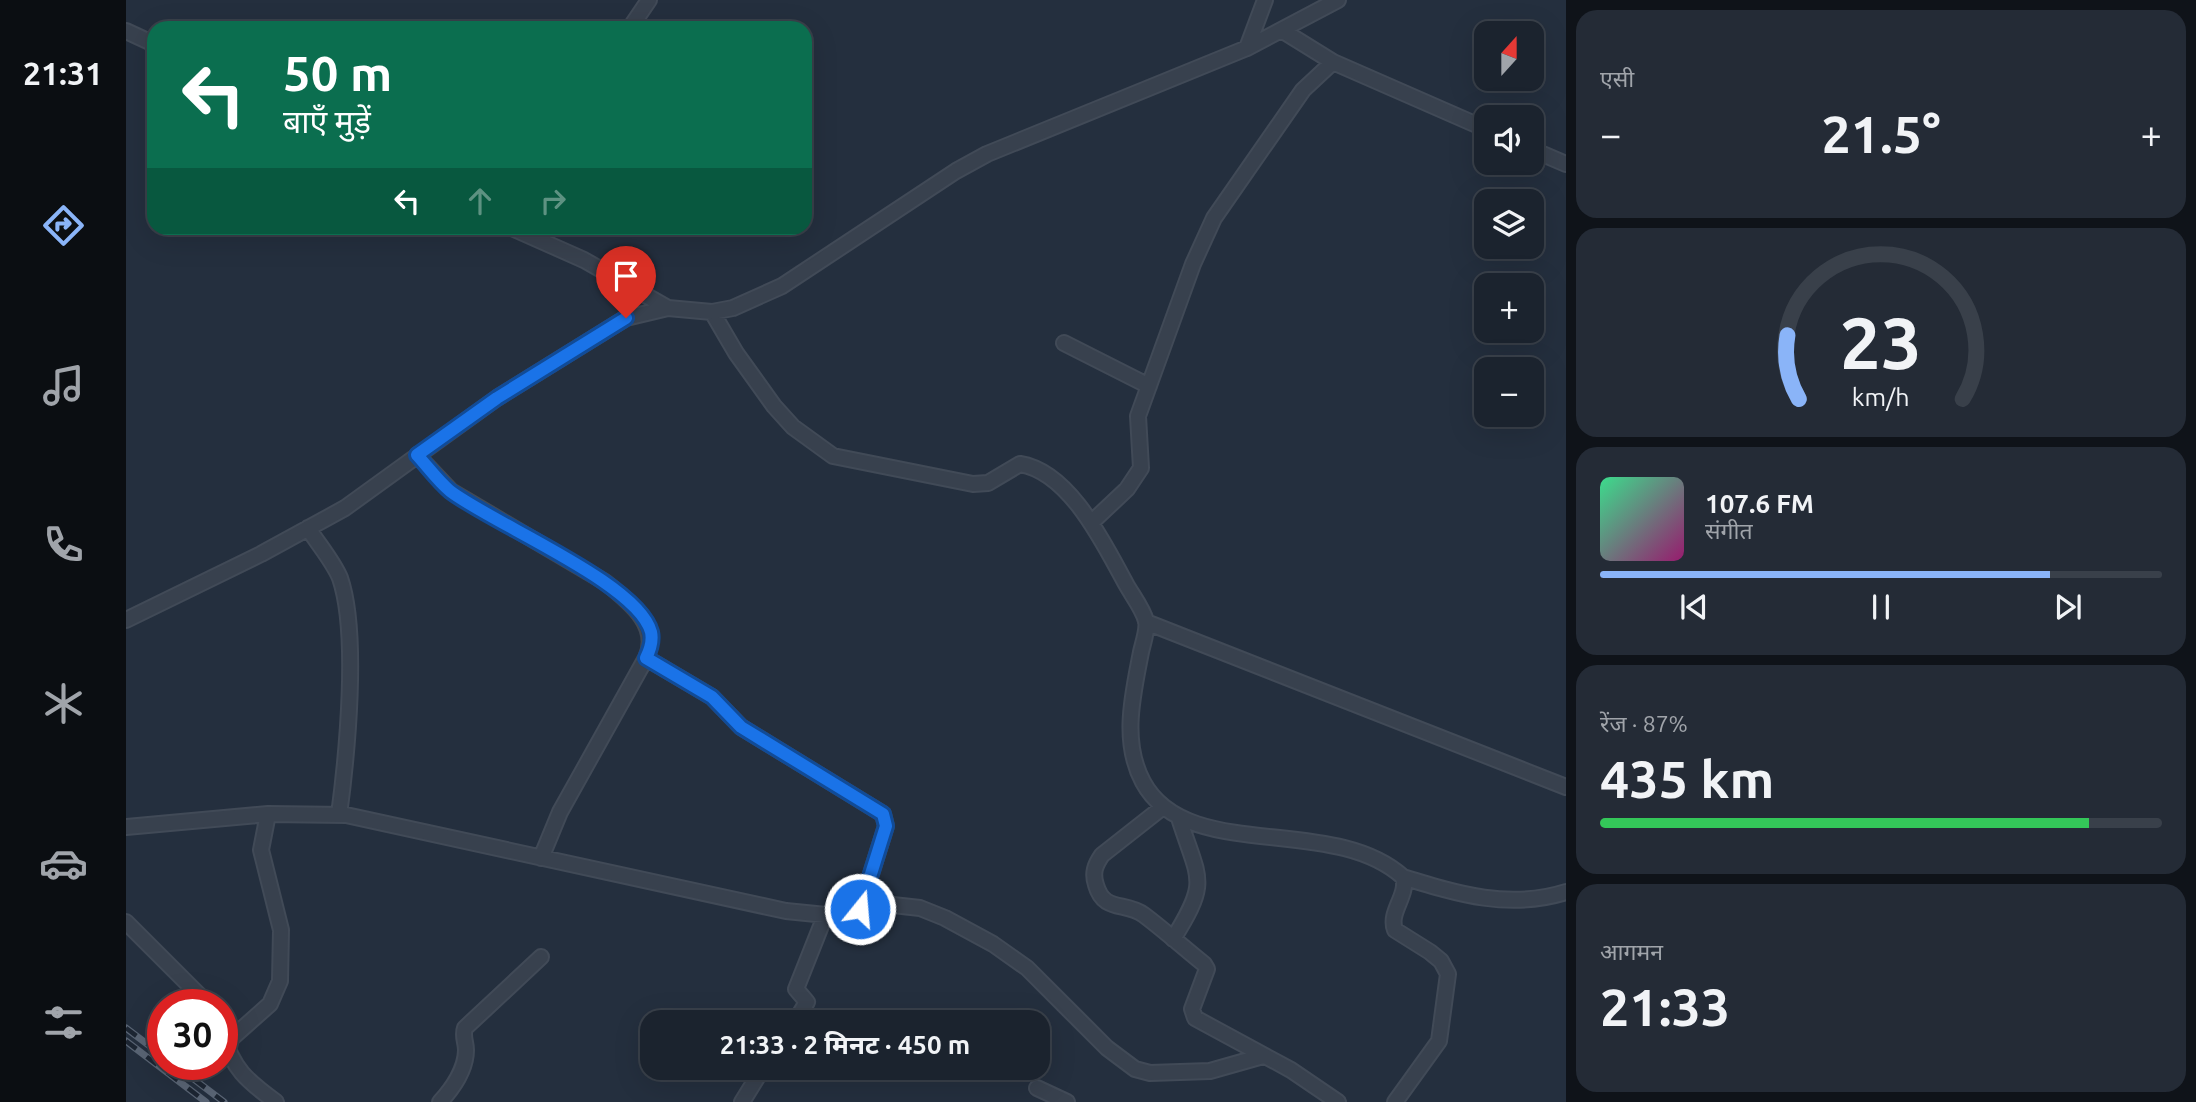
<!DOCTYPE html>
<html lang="hi">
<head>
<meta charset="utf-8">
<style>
	:root { --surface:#1b232e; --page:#242b36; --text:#f1f3f6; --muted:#a0a4aa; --line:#39404a; --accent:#8ab4f8 }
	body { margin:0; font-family:Ubuntu,"Noto Sans Devanagari",sans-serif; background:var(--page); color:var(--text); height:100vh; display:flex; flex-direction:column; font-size:26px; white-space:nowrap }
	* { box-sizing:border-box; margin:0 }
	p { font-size:23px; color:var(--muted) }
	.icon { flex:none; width:38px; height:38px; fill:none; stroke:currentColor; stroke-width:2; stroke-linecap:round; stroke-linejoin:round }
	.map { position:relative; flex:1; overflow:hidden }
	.details { display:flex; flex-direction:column; gap:10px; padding:10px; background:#0f1319; width:630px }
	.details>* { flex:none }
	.top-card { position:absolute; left:21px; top:21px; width:665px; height:214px; border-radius:21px; box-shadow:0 7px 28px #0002,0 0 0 2px var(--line); background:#0b6e4f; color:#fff; overflow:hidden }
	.needle { width:46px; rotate:21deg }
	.tools { position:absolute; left:1348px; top:21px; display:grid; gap:14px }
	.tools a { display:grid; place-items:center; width:70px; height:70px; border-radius:14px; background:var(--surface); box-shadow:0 7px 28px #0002,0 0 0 2px var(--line); font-size:35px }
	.speed { position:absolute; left:21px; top:989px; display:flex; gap:14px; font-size:35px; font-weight:700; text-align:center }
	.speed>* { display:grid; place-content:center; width:91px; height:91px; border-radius:50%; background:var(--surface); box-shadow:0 7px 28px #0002,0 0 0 2px var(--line); line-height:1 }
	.speed .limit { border:10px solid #d22; background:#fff; color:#111 }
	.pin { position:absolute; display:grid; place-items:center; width:60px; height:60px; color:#fff; margin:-72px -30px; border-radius:50% 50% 50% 0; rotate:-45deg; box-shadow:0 0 7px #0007 }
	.pin .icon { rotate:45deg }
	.me { position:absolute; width:77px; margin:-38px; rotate:17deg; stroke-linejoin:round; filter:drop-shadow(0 0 5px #0008) }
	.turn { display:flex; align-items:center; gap:24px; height:147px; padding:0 21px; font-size:32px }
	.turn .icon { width:91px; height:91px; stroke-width:2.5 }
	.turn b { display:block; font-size:49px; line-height:60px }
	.lanes { display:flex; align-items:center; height:66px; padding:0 21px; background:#0003; justify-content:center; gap:35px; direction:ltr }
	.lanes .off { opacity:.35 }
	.big { font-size:52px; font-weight:700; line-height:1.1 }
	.details .tile { flex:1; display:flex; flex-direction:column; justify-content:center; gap:10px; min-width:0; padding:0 24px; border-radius:21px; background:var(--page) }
	.details .dial { align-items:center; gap:0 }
	.dial svg { height:182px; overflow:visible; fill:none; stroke:var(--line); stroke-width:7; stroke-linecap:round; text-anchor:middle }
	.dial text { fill:var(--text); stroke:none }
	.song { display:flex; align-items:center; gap:21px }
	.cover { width:84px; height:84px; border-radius:10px; background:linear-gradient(135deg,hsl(150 70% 55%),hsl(320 70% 35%)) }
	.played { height:7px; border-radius:4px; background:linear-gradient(90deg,var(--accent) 80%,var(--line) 80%) }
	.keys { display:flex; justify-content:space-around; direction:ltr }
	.heat { display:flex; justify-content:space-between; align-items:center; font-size:38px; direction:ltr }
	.charge { height:10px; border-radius:5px; background:linear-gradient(90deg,#34c759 87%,var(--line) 0) }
	.trip { position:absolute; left:514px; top:1010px; width:410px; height:70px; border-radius:21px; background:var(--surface); box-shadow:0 7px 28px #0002,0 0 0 2px var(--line); font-weight:700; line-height:70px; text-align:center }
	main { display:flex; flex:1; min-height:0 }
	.menu { display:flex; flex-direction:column; width:126px; justify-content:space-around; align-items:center; background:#0b0e12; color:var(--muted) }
	.menu .icon { width:49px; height:49px }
	.menu .active { color:var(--accent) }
	.menu b { font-size:32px; color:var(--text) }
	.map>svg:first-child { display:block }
</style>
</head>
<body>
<main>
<nav class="menu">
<b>21:31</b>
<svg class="icon active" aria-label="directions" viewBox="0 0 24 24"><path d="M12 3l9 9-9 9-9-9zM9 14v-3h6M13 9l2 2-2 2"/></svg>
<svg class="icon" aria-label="music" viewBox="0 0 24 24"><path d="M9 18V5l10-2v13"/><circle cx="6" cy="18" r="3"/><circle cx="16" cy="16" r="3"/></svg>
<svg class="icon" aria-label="phone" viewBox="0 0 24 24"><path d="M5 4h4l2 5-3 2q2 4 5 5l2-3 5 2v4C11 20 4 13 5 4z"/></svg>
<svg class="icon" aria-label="climate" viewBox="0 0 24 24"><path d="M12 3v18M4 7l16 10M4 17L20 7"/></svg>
<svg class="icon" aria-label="car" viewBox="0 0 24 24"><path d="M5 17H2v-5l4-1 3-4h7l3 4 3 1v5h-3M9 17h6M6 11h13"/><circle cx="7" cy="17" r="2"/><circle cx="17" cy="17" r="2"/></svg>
<svg class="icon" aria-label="filters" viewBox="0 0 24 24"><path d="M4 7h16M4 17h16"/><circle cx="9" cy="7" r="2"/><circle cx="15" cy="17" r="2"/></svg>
</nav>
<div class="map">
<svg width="1440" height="1102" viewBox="0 0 1440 1102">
	<rect width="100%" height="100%" fill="#242f3e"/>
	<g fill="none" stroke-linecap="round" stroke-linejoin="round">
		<!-- minor casing -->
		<g stroke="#414a57" stroke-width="18">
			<path id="minor" d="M504,28L523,0
				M0,31L28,44
				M1157,31L1207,62L1360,129
				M1121,48L1139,0
				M1405,149L1440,164
				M386,228L458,260L542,308
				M586,312L610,353L648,406L667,427L707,456L847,484L862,483L894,464C944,472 978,544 1000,584C1006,595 1017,609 1020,621C1022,629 1017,643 1015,652C1007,694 995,741 1017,782C1061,864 1206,813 1277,877C1283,895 1262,912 1269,930L1304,952L1315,961L1322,974L1313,1041L1269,1102
				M938,343L1023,386
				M291,455L325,491L479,582C502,601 535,625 520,658L434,812L415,858
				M966,522L1001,489L1015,468L1012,416L1067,264L1088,218L1177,90L1207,62
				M182,528C192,544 207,561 214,578C233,633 221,755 213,815
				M0,620L135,554L219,508L371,398L500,318L542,308L586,312L607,308L656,286L830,171L861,154L1121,48L1212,0
				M1020,622L1440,787
				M520,658L586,697L615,727L757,814L760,826L734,909
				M1037,807L976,855C969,865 966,873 970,885C978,913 999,901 1018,915C1038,930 1058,948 1078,964L1081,969L1066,1009L1069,1018L1165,1070L1212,1102
				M0,827L142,814L220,815L660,911L710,916L767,905L794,908L819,918L867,944L901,968L981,1048L1009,1069L1024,1073L1084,1071L1137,1056
				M1277,877C1332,894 1383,910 1440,892
				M0,922L82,1004
				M1047,939C1084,880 1073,881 1053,818
				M669,1022L681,1002L670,989L699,916
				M96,1033C107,1069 120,1080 150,1102
				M99,1044L144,1004L154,981L155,930L135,850L142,814
				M911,1088L941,1102
				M314,1102C326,1089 340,1069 340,1050C340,1042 336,1036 339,1028L415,957
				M616,1102L637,1068"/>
		</g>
		<!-- minor -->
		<use href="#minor" stroke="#38414e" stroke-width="14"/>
		<!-- rail casing -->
		<g stroke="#5a6575" stroke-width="7">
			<path id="rail" d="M0,1028L37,1056
				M0,1041L80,1102
				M48,1064L98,1102"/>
		</g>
		<!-- rail -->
		<use href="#rail" stroke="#1d2633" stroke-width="4.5" stroke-dasharray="13" stroke-linecap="butt"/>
	</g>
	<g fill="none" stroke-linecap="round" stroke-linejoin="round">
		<!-- route casing -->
		<g stroke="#114b97" stroke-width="18">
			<path id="route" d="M500,318L371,398L291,455C302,467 312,481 324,491C367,524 512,583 525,632C527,641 524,650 520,658L586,697L615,727L757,814L760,826L734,909"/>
		</g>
		<!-- route -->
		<use href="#route" stroke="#1a73e8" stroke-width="12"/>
	</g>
</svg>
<div class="tools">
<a><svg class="needle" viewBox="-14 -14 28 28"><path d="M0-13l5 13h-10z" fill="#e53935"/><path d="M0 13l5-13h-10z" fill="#a0a4aa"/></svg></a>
<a><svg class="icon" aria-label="sound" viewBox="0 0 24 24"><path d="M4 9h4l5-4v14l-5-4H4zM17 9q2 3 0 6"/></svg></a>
<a><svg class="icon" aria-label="layers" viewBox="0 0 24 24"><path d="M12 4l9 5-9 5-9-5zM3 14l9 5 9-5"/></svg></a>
<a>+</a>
<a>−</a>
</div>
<div class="speed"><div class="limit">30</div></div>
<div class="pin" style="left:500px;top:318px;background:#d93025"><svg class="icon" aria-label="arrive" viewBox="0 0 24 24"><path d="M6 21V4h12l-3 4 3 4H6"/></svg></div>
<svg class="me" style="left:734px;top:909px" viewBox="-20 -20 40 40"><circle r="17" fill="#1a73e8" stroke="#fff" stroke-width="3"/><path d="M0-11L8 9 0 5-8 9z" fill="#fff"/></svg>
<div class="trip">21:33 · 2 मिनट · 450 m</div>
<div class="top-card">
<div class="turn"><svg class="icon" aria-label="left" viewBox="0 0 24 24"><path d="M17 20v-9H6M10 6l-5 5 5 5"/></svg><div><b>50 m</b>बाएँ मुड़ें</div></div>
<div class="lanes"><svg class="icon" aria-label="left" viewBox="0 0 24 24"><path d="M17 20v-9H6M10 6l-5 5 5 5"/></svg><svg class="icon off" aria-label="ahead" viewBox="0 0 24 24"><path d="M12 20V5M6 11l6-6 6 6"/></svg><svg class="icon off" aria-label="right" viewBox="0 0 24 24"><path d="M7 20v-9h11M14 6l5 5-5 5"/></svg></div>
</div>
</div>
<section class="details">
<div class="tile"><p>एसी</p>
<div class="heat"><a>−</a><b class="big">21.5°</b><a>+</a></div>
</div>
<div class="tile dial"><svg viewBox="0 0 100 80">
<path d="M14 69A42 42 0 1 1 86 69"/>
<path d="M14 69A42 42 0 0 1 9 41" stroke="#8ab4f8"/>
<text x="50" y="56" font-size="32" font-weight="700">23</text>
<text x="50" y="72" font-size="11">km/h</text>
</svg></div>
<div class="tile">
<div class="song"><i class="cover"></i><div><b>107.6 FM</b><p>संगीत</p></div></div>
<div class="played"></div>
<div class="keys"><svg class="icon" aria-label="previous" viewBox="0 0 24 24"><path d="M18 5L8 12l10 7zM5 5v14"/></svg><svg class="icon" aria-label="pause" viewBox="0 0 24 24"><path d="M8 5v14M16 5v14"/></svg><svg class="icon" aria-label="next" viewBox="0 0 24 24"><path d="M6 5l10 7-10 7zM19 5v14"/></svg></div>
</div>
<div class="tile"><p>रेंज · 87%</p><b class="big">435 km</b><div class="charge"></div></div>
<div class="tile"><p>आगमन</p><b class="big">21:33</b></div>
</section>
</main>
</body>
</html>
